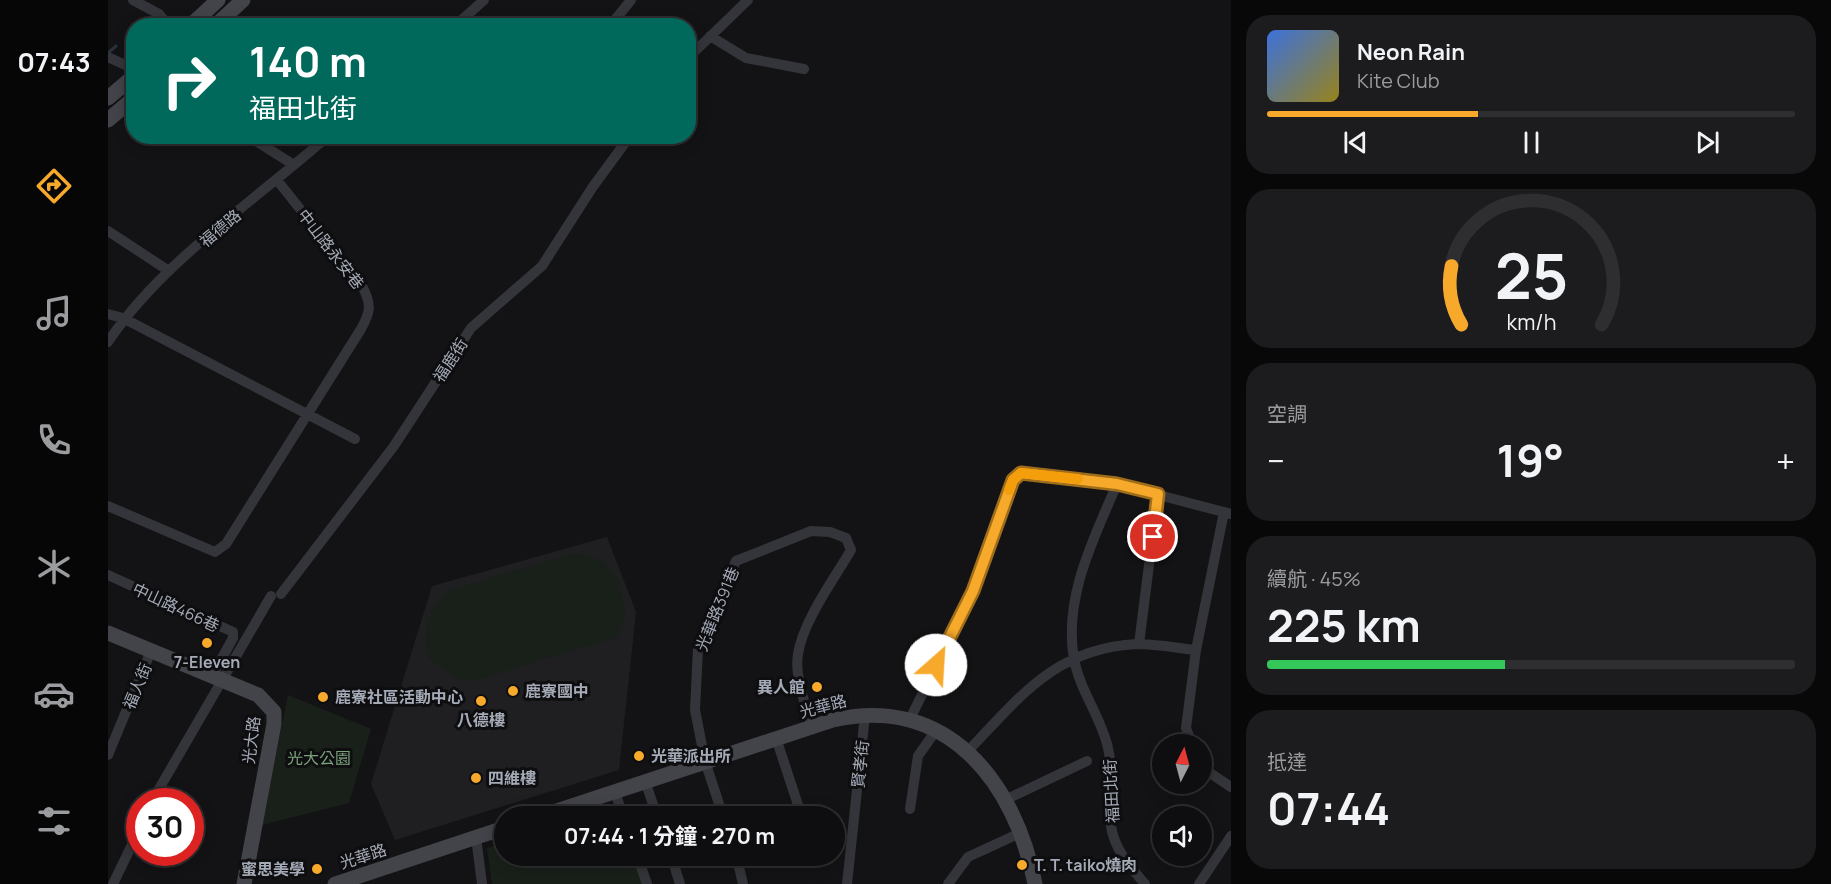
<!DOCTYPE html>
<html lang="zh-TW">
<head>
<meta charset="utf-8">
<style>
	:root { --surface:#0e0e10; --page:#1c1c1e; --text:#f1f3f6; --muted:#9b9c9f; --line:#2e2e30; --accent:#f6a92a }
	body { margin:0; font-family:Manrope,"Noto Sans TC",sans-serif; background:var(--page); color:var(--text); height:100vh; display:flex; flex-direction:column; font-size:22px; white-space:nowrap }
	* { box-sizing:border-box; margin:0 }
	p { font-size:20px; color:var(--muted) }
	.icon { flex:none; width:33px; height:33px; fill:none; stroke:currentColor; stroke-width:2; stroke-linecap:round; stroke-linejoin:round }
	.map { position:relative; flex:1; overflow:hidden }
	.sheet { display:flex; flex-direction:column; gap:15px; padding:15px; background:#080809; width:600px }
	.sheet>* { flex:none }
	.hud { position:absolute; left:18px; top:18px; width:570px; height:126px; border-radius:24px; box-shadow:0 3px 15px #0003,0 0 0 2px var(--line); background:#00695c; color:#fff; overflow:hidden }
	.needle { width:39px; rotate:6deg }
	.buttons { position:absolute; left:1044px; top:734px; display:grid; gap:12px }
	.buttons a { display:grid; place-items:center; width:60px; height:60px; border-radius:50%; background:var(--surface); box-shadow:0 3px 15px #0003,0 0 0 2px var(--line); font-size:30px }
	.speed { position:absolute; left:18px; top:788px; display:flex; gap:12px; font-size:30px; font-weight:700; text-align:center }
	.speed>* { display:grid; place-content:center; width:78px; height:78px; border-radius:50%; background:var(--surface); box-shadow:0 3px 15px #0003,0 0 0 2px var(--line); line-height:1 }
	.speed .limit { border:9px solid #d22; background:#fff; color:#111 }
	.pin { position:absolute; display:grid; place-items:center; width:51px; height:51px; color:#fff; margin:-26px; border:3px solid #fff; border-radius:50%; box-shadow:0 2px 6px #0007 }
	.me { position:absolute; width:66px; margin:-33px; rotate:26deg; stroke-linejoin:round; filter:drop-shadow(0 0 4px #0008) }
	.turn { display:flex; align-items:center; gap:21px; height:126px; padding:0 24px; font-size:27px }
	.turn .icon { width:78px; height:78px; stroke-width:2.5 }
	.turn b { display:block; font-size:42px; line-height:51px }
	.big { font-size:45px; font-weight:700; line-height:1.1 }
	.sheet .card { flex:1; display:flex; flex-direction:column; justify-content:center; gap:9px; min-width:0; padding:0 21px; border-radius:24px; background:var(--page) }
	.sheet .dial { align-items:center; gap:0 }
	.dial svg { height:156px; overflow:visible; fill:none; stroke:var(--line); stroke-width:7; stroke-linecap:round; text-anchor:middle }
	.dial text { fill:var(--text); stroke:none }
	.song { display:flex; align-items:center; gap:18px }
	.cover { width:72px; height:72px; border-radius:9px; background:linear-gradient(135deg,hsl(220 70% 55%),hsl(50 70% 35%)) }
	.played { height:6px; border-radius:3px; background:linear-gradient(90deg,var(--accent) 40%,var(--line) 40%) }
	.keys { display:flex; justify-content:space-around; direction:ltr }
	.heat { display:flex; justify-content:space-between; align-items:center; font-size:33px; direction:ltr }
	.charge { height:9px; border-radius:4px; background:linear-gradient(90deg,#34c759 45%,var(--line) 0) }
	.trip { position:absolute; left:386px; top:806px; width:351px; height:60px; border-radius:30px; background:var(--surface); box-shadow:0 3px 15px #0003,0 0 0 2px var(--line); font-weight:700; line-height:60px; text-align:center }
	main { display:flex; flex:1; min-height:0 }
	.tab-bar { display:flex; flex-direction:column; width:108px; justify-content:space-around; align-items:center; background:#060606; color:var(--muted) }
	.tab-bar .icon { width:42px; height:42px }
	.tab-bar .current { color:var(--accent) }
	.tab-bar b { font-size:27px; color:var(--text) }
	.map>svg:first-child { display:block }
</style>
</head>
<body>
<main>
<nav class="tab-bar">
<b>07:43</b>
<svg class="icon current" aria-label="directions" viewBox="0 0 24 24"><path d="M12 3l9 9-9 9-9-9zM9 14v-3h6M13 9l2 2-2 2"/></svg>
<svg class="icon" aria-label="music" viewBox="0 0 24 24"><path d="M9 18V5l10-2v13"/><circle cx="6" cy="18" r="3"/><circle cx="16" cy="16" r="3"/></svg>
<svg class="icon" aria-label="phone" viewBox="0 0 24 24"><path d="M5 4h4l2 5-3 2q2 4 5 5l2-3 5 2v4C11 20 4 13 5 4z"/></svg>
<svg class="icon" aria-label="climate" viewBox="0 0 24 24"><path d="M12 3v18M4 7l16 10M4 17L20 7"/></svg>
<svg class="icon" aria-label="car" viewBox="0 0 24 24"><path d="M5 17H2v-5l4-1 3-4h7l3 4 3 1v5h-3M9 17h6M6 11h13"/><circle cx="7" cy="17" r="2"/><circle cx="17" cy="17" r="2"/></svg>
<svg class="icon" aria-label="filters" viewBox="0 0 24 24"><path d="M4 7h16M4 17h16"/><circle cx="9" cy="7" r="2"/><circle cx="15" cy="17" r="2"/></svg>
</nav>
<div class="map">
<svg width="1123" height="884" viewBox="0 0 1123 884">
	<rect width="100%" height="100%" fill="#131315"/>
	<!-- built -->
	<path fill="#1f1f22" d="M499,537L528,612L511,770L287,840L263,784L324,586Z"/>
	<!-- green -->
	<path fill="#19201a" d="M467,553L495,561L510,578L517,610V620L509,637L365,681L347,679L320,658L317,636L324,608L341,590Z
		M180,695L263,729L241,803L154,825Z
		M396,843V855H524L535,884H384L379,848Z"/>
	<g fill="none" stroke-linecap="round" stroke-linejoin="round">
		<!-- stream -->
		<path stroke="#293239" stroke-width="3" d="M0,53L8,46"/>
		<!-- street -->
		<path stroke="#34353a" stroke-width="10" d="M25,0L51,14L61,26
			M360,15L369,26
			M347,26L376,0
			M502,26L523,0
			M602,36L638,58L696,69
			M0,57L26,69
			M580,58L640,0
			M140,136L186,165
			M0,231L61,271
			M0,314L15,318L247,439
			M0,342C53,262 148,200 220,136
			M1009,484C986,538 955,598 966,659C972,691 994,719 1000,748C1006,774 1001,800 1003,826C1006,849 1023,868 1037,884
			M0,506L107,552L118,544L253,329C262,313 264,305 255,288L169,180
			M0,575L125,632V638L104,676
			M173,594L286,446L363,328L434,266L484,188L522,136
			M1031,644L1050,494
			M801,721L865,591L905,480L913,473L1009,484L1123,514
			M668,738L692,811
			M1084,744L1078,728L1088,650L1116,512
			M859,752C911,698 947,648 1029,644C1048,644 1069,648 1088,650
			M0,755L43,651
			M1094,762L1102,773L1123,787
			M537,781L549,816
			M507,792L515,816
			M897,800L979,761
			M44,801L163,596
			M802,809L810,756L829,729
			M615,816L597,761L587,710L590,648L628,561L703,531L722,532L738,538L743,550C726,579 695,621 690,654C686,677 698,705 704,727
			M368,837L374,884
			M529,855L539,884
			M563,855L572,884
			M628,855L635,884
			M5,884L32,828
			M739,884L757,715
			M840,884L860,857L912,833
			M1091,884L1123,836"/>
		<!-- secondary -->
		<path stroke="#42444a" stroke-width="15" d="M82,26L110,0
			M107,26L135,0
			M0,98L26,76
			M0,120L26,98
			M0,633L150,695L166,712V724L136,884
			M433,816L725,720C839,694 907,782 927,884
			M227,884L396,828"/>
	</g>
	<g fill="none" stroke-linecap="round" stroke-linejoin="round">
		<!-- route casing -->
		<g stroke="#a06e1b" stroke-width="15">
			<path id="route" d="M828,665L865,591L905,480L913,473L1009,484L1050,494L1045,537"/>
		</g>
		<!-- route -->
		<use href="#route" stroke="#f6a92a" stroke-width="10"/>
		<!-- slow -->
		<path stroke="#f59e0b" stroke-width="10" d="M901,490L905,480L913,473L970,479"/>
	</g>
	<!-- markers -->
	<g fill="#f6a92a" stroke="#0e0e10" stroke-width="2">
		<circle cx="99" cy="643" r="6"/>
		<circle cx="709" cy="687" r="6"/>
		<circle cx="405" cy="691" r="6"/>
		<circle cx="215" cy="697" r="6"/>
		<circle cx="373" cy="701" r="6"/>
		<circle cx="531" cy="756" r="6"/>
		<circle cx="368" cy="778" r="6"/>
		<circle cx="914" cy="865" r="6"/>
		<circle cx="209" cy="869" r="6"/>
	</g>
	<g text-anchor="middle" dominant-baseline="central" stroke-width="6" stroke-linejoin="round" paint-order="stroke">
		<!-- street labels -->
		<g font-size="16" fill="#a4aab6" stroke="#0e0e10">
			<text transform="translate(112 228) rotate(-40)">福德路</text>
			<text transform="translate(223 249) rotate(52)">中山路永安巷</text>
			<text transform="translate(342 360) rotate(-57)">福鹿街</text>
			<text transform="translate(68 607) rotate(25)">中山路466巷</text>
			<text transform="translate(609 609) rotate(-68)">光華路391巷</text>
			<text transform="translate(29 686) rotate(-67)">福人街</text>
			<text transform="translate(715 706) rotate(-15)">光華路</text>
			<text transform="translate(143 740) rotate(-83)">光大路</text>
			<text transform="translate(752 764) rotate(-84)">賢孝街</text>
			<text transform="translate(1003 791) rotate(-93)">福田北街</text>
			<text transform="translate(255 856) rotate(-18)">光華路</text>
		</g>
		<!-- poi labels -->
		<g font-size="16" font-weight="bold" fill="#a4aab6" stroke="#0e0e10" text-anchor="start">
			<text x="99" y="662" text-anchor="middle">7-Eleven</text>
			<text x="697" y="687" text-anchor="end">異人館</text>
			<text x="417" y="691">鹿寮國中</text>
			<text x="227" y="697">鹿寮社區活動中心</text>
			<text x="373" y="720" text-anchor="middle">八德樓</text>
			<text x="543" y="756">光華派出所</text>
			<text x="380" y="778">四維樓</text>
			<text x="926" y="865">T. T. taiko燒肉</text>
			<text x="197" y="869" text-anchor="end">蜜思美學</text>
		</g>
		<!-- park labels -->
		<g font-size="16" fill="#7ba17b" stroke="#0e0e10">
			<text x="211" y="758">光大公園</text>
		</g>
	</g>
</svg>
<div class="buttons">
<a><svg class="needle" viewBox="-14 -14 28 28"><path d="M0-13l5 13h-10z" fill="#e53935"/><path d="M0 13l5-13h-10z" fill="#9b9c9f"/></svg></a>
<a><svg class="icon" aria-label="sound" viewBox="0 0 24 24"><path d="M4 9h4l5-4v14l-5-4H4zM17 9q2 3 0 6"/></svg></a>
</div>
<div class="speed"><div class="limit">30</div></div>
<div class="pin" style="left:1045px;top:537px;background:#d93025"><svg class="icon" aria-label="arrive" viewBox="0 0 24 24"><path d="M6 21V4h12l-3 4 3 4H6"/></svg></div>
<svg class="me" style="left:828px;top:665px" viewBox="-20 -20 40 40"><circle r="19" fill="#fff"/><path d="M0-13L10 11 0 6-10 11z" fill="#f6a92a"/></svg>
<div class="trip">07:44 · 1 分鐘 · 270 m</div>
<div class="hud">
<div class="turn"><svg class="icon" aria-label="right" viewBox="0 0 24 24"><path d="M7 20v-9h11M14 6l5 5-5 5"/></svg><div><b>140 m</b>福田北街</div></div>
</div>
</div>
<section class="sheet">
<div class="card">
<div class="song"><i class="cover"></i><div><b>Neon Rain</b><p>Kite Club</p></div></div>
<div class="played"></div>
<div class="keys"><svg class="icon" aria-label="previous" viewBox="0 0 24 24"><path d="M18 5L8 12l10 7zM5 5v14"/></svg><svg class="icon" aria-label="pause" viewBox="0 0 24 24"><path d="M8 5v14M16 5v14"/></svg><svg class="icon" aria-label="next" viewBox="0 0 24 24"><path d="M6 5l10 7-10 7zM19 5v14"/></svg></div>
</div>
<div class="card dial"><svg viewBox="0 0 100 80">
<path d="M14 69A42 42 0 1 1 86 69"/>
<path d="M14 69A42 42 0 0 1 9 39" stroke="#f6a92a"/>
<text x="50" y="56" font-size="32" font-weight="700">25</text>
<text x="50" y="72" font-size="11">km/h</text>
</svg></div>
<div class="card"><p>空調</p>
<div class="heat"><a>−</a><b class="big">19°</b><a>+</a></div>
</div>
<div class="card"><p>續航 · 45%</p><b class="big">225 km</b><div class="charge"></div></div>
<div class="card"><p>抵達</p><b class="big">07:44</b></div>
</section>
</main>
</body>
</html>
